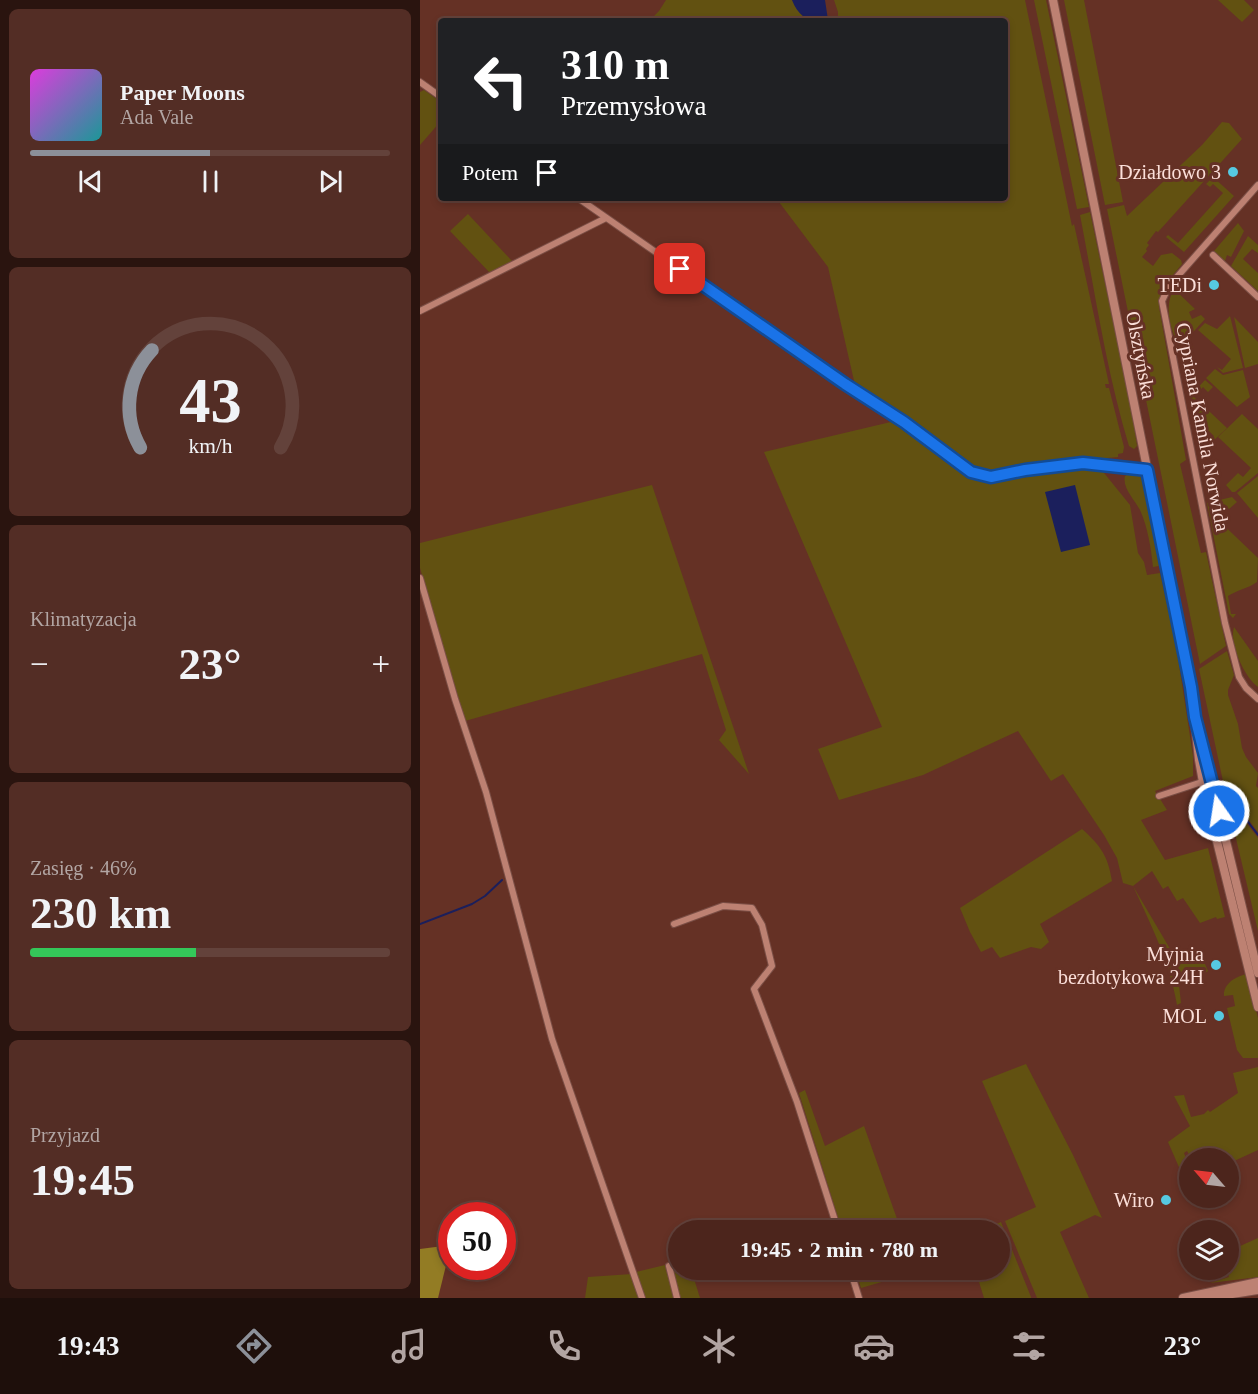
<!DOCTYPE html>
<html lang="pl">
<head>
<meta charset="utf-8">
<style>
	:root { --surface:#4c251c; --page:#532d25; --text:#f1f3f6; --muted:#b2a5a3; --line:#63423b; --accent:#8c9099 }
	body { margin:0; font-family:"Times New Roman",serif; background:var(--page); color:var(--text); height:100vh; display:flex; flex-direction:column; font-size:22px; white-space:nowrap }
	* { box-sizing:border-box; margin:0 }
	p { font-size:20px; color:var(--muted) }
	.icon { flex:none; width:33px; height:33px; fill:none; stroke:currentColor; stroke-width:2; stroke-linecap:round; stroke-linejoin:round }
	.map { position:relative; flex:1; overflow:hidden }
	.sheet { display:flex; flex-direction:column; gap:9px; padding:9px; background:#2a140f; width:420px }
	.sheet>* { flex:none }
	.top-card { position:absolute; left:18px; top:18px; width:570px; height:183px; border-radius:6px; box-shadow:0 3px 9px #0003,0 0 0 2px var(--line); background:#202124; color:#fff; overflow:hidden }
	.needle { width:39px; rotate:298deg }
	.buttons { position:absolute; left:759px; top:1148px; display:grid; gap:12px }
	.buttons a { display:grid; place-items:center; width:60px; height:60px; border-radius:50%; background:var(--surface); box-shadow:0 3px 9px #0003,0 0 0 2px var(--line); font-size:30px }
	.speed { position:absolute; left:18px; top:1202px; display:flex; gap:12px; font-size:30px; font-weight:700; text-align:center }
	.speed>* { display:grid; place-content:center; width:78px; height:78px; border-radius:50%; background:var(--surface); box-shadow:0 3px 9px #0003,0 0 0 2px var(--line); line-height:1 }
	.speed .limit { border:9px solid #d22; background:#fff; color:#111 }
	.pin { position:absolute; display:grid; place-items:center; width:51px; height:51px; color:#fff; margin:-26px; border-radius:12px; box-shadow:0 3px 9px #0006 }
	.me { position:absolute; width:66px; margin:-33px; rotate:347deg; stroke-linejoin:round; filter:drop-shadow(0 0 4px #0008) }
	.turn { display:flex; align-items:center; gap:21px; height:126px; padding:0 24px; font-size:27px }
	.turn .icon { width:78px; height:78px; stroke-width:2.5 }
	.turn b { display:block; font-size:42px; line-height:51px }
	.then { display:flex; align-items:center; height:57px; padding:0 24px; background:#0003; gap:12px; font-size:22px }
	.big { font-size:45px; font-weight:800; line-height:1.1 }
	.sheet .widget { flex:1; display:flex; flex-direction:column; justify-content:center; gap:9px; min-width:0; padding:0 21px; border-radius:9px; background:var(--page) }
	.sheet .dial { align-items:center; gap:0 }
	.dial svg { height:156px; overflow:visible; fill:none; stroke:var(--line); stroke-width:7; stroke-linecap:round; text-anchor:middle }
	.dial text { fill:var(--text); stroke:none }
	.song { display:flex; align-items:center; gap:18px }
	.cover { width:72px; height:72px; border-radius:9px; background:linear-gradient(135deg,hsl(300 70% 55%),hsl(180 70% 35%)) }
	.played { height:6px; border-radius:3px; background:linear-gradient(90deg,var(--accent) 50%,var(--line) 50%) }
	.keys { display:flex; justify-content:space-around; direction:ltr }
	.heat { display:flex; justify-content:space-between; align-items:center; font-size:33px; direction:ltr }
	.charge { height:9px; border-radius:4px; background:linear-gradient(90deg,#34c759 46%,var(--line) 0) }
	.trip { position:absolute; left:248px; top:1220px; width:342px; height:60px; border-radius:30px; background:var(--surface); box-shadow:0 3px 9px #0003,0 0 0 2px var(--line); font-weight:800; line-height:60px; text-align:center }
	.menu { display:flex; height:96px; justify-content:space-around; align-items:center; background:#1e0f0b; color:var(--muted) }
	.menu .icon { width:42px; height:42px }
	.menu .current { color:var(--accent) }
	.menu b { font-size:27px; color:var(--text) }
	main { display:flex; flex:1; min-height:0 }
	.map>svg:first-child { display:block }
</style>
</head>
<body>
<main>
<section class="sheet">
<div class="widget">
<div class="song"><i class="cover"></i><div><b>Paper Moons</b><p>Ada Vale</p></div></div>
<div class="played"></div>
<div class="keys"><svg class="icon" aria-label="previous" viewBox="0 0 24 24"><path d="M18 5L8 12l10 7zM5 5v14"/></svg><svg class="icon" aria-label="pause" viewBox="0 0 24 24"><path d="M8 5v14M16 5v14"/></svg><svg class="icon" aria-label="next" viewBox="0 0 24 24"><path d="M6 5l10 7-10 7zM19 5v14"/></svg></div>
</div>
<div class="widget dial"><svg viewBox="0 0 100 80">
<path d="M14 69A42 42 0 1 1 86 69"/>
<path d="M14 69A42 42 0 0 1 20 19" stroke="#8c9099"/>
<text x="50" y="56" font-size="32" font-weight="700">43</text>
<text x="50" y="72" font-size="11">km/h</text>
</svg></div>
<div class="widget"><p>Klimatyzacja</p>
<div class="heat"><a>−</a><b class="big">23°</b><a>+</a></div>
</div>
<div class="widget"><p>Zasięg · 46%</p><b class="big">230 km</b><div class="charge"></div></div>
<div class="widget"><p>Przyjazd</p><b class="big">19:45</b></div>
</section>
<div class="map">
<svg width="838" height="1298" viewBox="0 0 838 1298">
	<rect width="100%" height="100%" fill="#653125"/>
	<!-- green -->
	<path fill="#625111" d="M246,0H372L384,18V21H229L239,11Z
		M414,0H605L652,226L654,224L689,384H685L686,388H689L704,447L703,453L698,454V457L632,463L574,473L551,467L435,385L408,267L356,198H585V21H418V12Z
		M614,0H626L669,207L657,209Z
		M644,0H664L703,202L685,205Z
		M798,0H824L834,10L822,22Z
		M4,90L21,102V121L0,145V92Z
		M802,122L809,123L822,139L738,232L736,231L727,243L729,245L726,249L727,251L722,257L733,266L741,255L752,253L761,260L762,264L743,287L739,307L766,460L760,464L781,553L786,552L806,646L780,664L687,209L704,205L707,216L782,145Z
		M793,177L814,196L764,252L746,237L748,235L758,243L803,193L793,184L790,187L786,184Z
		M670,212L712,412L717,446L714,449L709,446C686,370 675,292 660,215Z
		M48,214L92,261L70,273L30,231Z
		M818,223L824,231L811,257L807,255L805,261L794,251Z
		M828,236L838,245V253L832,249L823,259L838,273V291L811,266Z
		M754,289L775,309L769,312L772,319L781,315L785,319L766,340L773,347L766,355C752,340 742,307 754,289Z
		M810,316L823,368L803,373L797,367L802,370L811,359L778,330L785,323L797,329Z
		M814,317L838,342V364L825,368Z
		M795,369L803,375L823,370L830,397L817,407L786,378Z
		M785,380L793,387L788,392L783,387L774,397L807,428L790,444L788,442L794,436L789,431L779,443L769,397Z
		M822,414L838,429V473L815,492H812L806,485L818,473L823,477L831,468L798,437Z
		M475,421L532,461L543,475L556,479L581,482L656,467L680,468L710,505L718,553L724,562L727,575L740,573L756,645L773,756V776L735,791L747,810L721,820L745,860L788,848L805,917L797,919L796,917L780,923L763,898L757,901L748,886L743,889L732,871L713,886L756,959L776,955L785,964L788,971L785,973L782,970L759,985L761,1003L757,1005C750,962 731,925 713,886L703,883L697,858L684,835L643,774L631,781L598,731L503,775L419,800L398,749L462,727L344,452Z
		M716,470H720L733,520L739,566L733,567C731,548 728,528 720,510C715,500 702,488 705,476Z
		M838,476V518L817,493Z
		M232,485L329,774L299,740L306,730L282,654L45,721L0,568V543Z
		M812,497L817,502L809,509L804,504L793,515L838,558L837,582C829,588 817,590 808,596L811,614H816L813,618L809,614L787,503Z
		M814,627L838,661V687C824,677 809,643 814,627Z
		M807,651L814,675L808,690V695L818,724L822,748L826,757L838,773L836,786L838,788V832L818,806L807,800L779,669Z
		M808,805L813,806L838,838V931Z
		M662,829C681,846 688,856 692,881L620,924L629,942L621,949L611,947L580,958L572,947L561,952L550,932L540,908Z
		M827,974L838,1018V1058H823L817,1050L807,1008L815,1006L813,995L804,996C803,984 816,976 827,974Z
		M606,1064L653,1155L682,1218L675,1215L640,1232L669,1298H617L585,1221L616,1207L562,1081Z
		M838,1067V1150L812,1162L809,1156L805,1158H771L767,1151L764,1153L769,1166V1190L748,1142L770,1126L754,1096L764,1095L771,1117L784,1114L788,1110L790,1112L818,1093L813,1073Z
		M385,1090L405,1146L444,1126L481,1230H422L379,1093Z
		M581,1222L611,1297V1298H564L555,1269H579V1230H563Z
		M838,1238V1277L790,1283L809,1277L806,1269H808L809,1251Z
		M258,1262V1269H271L280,1298H259L250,1264Z
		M245,1265L254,1298H225L216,1272Z
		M435,1269H495L496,1272L441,1288Z
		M212,1274L220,1298H165L168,1277Z"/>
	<!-- forest -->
	<path fill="#937c24" d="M31,1245L18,1298H0V1249Z"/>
	<!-- water -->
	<path fill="#1b1f5c" d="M372,0H405L408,20C390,23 379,18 372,0Z
		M655,485L670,545L641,552L625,492Z"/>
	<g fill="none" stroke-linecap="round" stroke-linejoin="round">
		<!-- stream -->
		<path stroke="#1b1f5c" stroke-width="2" d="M809,802L815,805L838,835
			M0,924L52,904L65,896L82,880"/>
		<!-- minor casing -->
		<g stroke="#7a4e45" stroke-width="8">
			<path id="minor" d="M0,82L21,97
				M838,185L749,286L742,301L805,623L819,677L826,688L838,699
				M158,198L425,384L484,422L551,472L571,477L605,470L663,463L727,470
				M793,255L838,297
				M0,311L186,218
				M0,578L35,699L66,792L132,1039L222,1298
				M739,796L785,781
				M254,924L303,906L332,908L342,925L352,966L334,989L377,1102L418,1230
				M249,1266L257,1298
				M430,1269L439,1298"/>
		</g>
		<!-- secondary casing -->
		<g stroke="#7a4e45" stroke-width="10">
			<path id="secondary" d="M633,0L771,687L779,760L785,793L838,1007
				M781,738L838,973
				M763,1298L838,1282
				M787,1298L838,1290"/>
		</g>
		<!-- minor -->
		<use href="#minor" stroke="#bd8172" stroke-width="6"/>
		<!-- secondary -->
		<use href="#secondary" stroke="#bd8172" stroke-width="8"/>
	</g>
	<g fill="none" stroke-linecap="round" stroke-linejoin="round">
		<!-- route casing -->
		<g stroke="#114b97" stroke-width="15">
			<path id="route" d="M260,269L425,384L484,422L551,472L571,477L605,470L663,463L727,470L771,687L775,717L799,811"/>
		</g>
		<!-- route -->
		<use href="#route" stroke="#1a73e8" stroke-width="10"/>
	</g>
	<!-- markers -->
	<g fill="#56c9e1" stroke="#653125" stroke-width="2">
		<circle cx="813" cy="172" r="6"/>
		<circle cx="794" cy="285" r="6"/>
		<circle cx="796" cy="965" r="6"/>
		<circle cx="799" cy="1016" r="6"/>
		<circle cx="746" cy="1200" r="6"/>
	</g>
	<g text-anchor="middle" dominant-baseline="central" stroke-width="6" stroke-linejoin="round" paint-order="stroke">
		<!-- poi labels -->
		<g font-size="20" fill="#fbdfd9" stroke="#653125" text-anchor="end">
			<text x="801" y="172">Działdowo 3</text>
			<text x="782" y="285">TEDi</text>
			<text x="784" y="954">Myjnia<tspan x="784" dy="23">bezdotykowa 24H</tspan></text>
			<text x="787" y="1016">MOL</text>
			<text x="734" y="1200">Wiro</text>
		</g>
		<!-- street labels -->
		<g font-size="20" fill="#fbdfd9" stroke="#653125">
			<text transform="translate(721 355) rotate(79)">Olsztyńska</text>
			<text transform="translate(783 427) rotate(79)">Cypriana Kamila Norwida</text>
		</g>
	</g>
</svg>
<div class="buttons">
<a><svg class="needle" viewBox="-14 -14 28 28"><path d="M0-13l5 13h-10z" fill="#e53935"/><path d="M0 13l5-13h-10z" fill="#b2a5a3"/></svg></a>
<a><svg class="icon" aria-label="layers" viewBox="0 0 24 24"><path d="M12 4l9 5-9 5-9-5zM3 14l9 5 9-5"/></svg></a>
</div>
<div class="speed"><div class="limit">50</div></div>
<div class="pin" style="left:260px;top:269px;background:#d93025"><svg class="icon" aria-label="arrive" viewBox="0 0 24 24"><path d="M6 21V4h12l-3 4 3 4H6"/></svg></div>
<svg class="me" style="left:799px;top:811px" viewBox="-20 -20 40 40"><circle r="17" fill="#1a73e8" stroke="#fff" stroke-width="3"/><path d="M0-11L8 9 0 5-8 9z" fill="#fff"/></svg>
<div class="trip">19:45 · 2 min · 780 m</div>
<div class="top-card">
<div class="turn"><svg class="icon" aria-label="left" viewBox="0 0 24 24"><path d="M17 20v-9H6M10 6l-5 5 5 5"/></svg><div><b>310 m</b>Przemysłowa</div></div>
<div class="then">Potem<svg class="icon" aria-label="arrive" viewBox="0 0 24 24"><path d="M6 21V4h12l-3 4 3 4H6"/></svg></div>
</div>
</div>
</main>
<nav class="menu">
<b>19:43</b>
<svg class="icon current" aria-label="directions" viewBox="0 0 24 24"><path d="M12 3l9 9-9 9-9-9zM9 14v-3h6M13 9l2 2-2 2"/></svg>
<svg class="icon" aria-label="music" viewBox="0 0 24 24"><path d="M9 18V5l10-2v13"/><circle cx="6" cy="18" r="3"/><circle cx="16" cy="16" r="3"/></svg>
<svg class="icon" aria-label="phone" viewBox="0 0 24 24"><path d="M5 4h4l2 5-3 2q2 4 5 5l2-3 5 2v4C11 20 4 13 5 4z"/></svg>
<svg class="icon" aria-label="climate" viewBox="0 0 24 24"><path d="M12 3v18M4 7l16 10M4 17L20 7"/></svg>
<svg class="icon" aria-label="car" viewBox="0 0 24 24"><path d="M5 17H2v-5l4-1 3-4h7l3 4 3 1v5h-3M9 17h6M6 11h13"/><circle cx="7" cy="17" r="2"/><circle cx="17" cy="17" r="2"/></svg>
<svg class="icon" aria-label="filters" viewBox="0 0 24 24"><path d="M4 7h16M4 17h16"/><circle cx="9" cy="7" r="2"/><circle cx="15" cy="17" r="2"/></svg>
<b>23°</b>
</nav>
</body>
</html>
